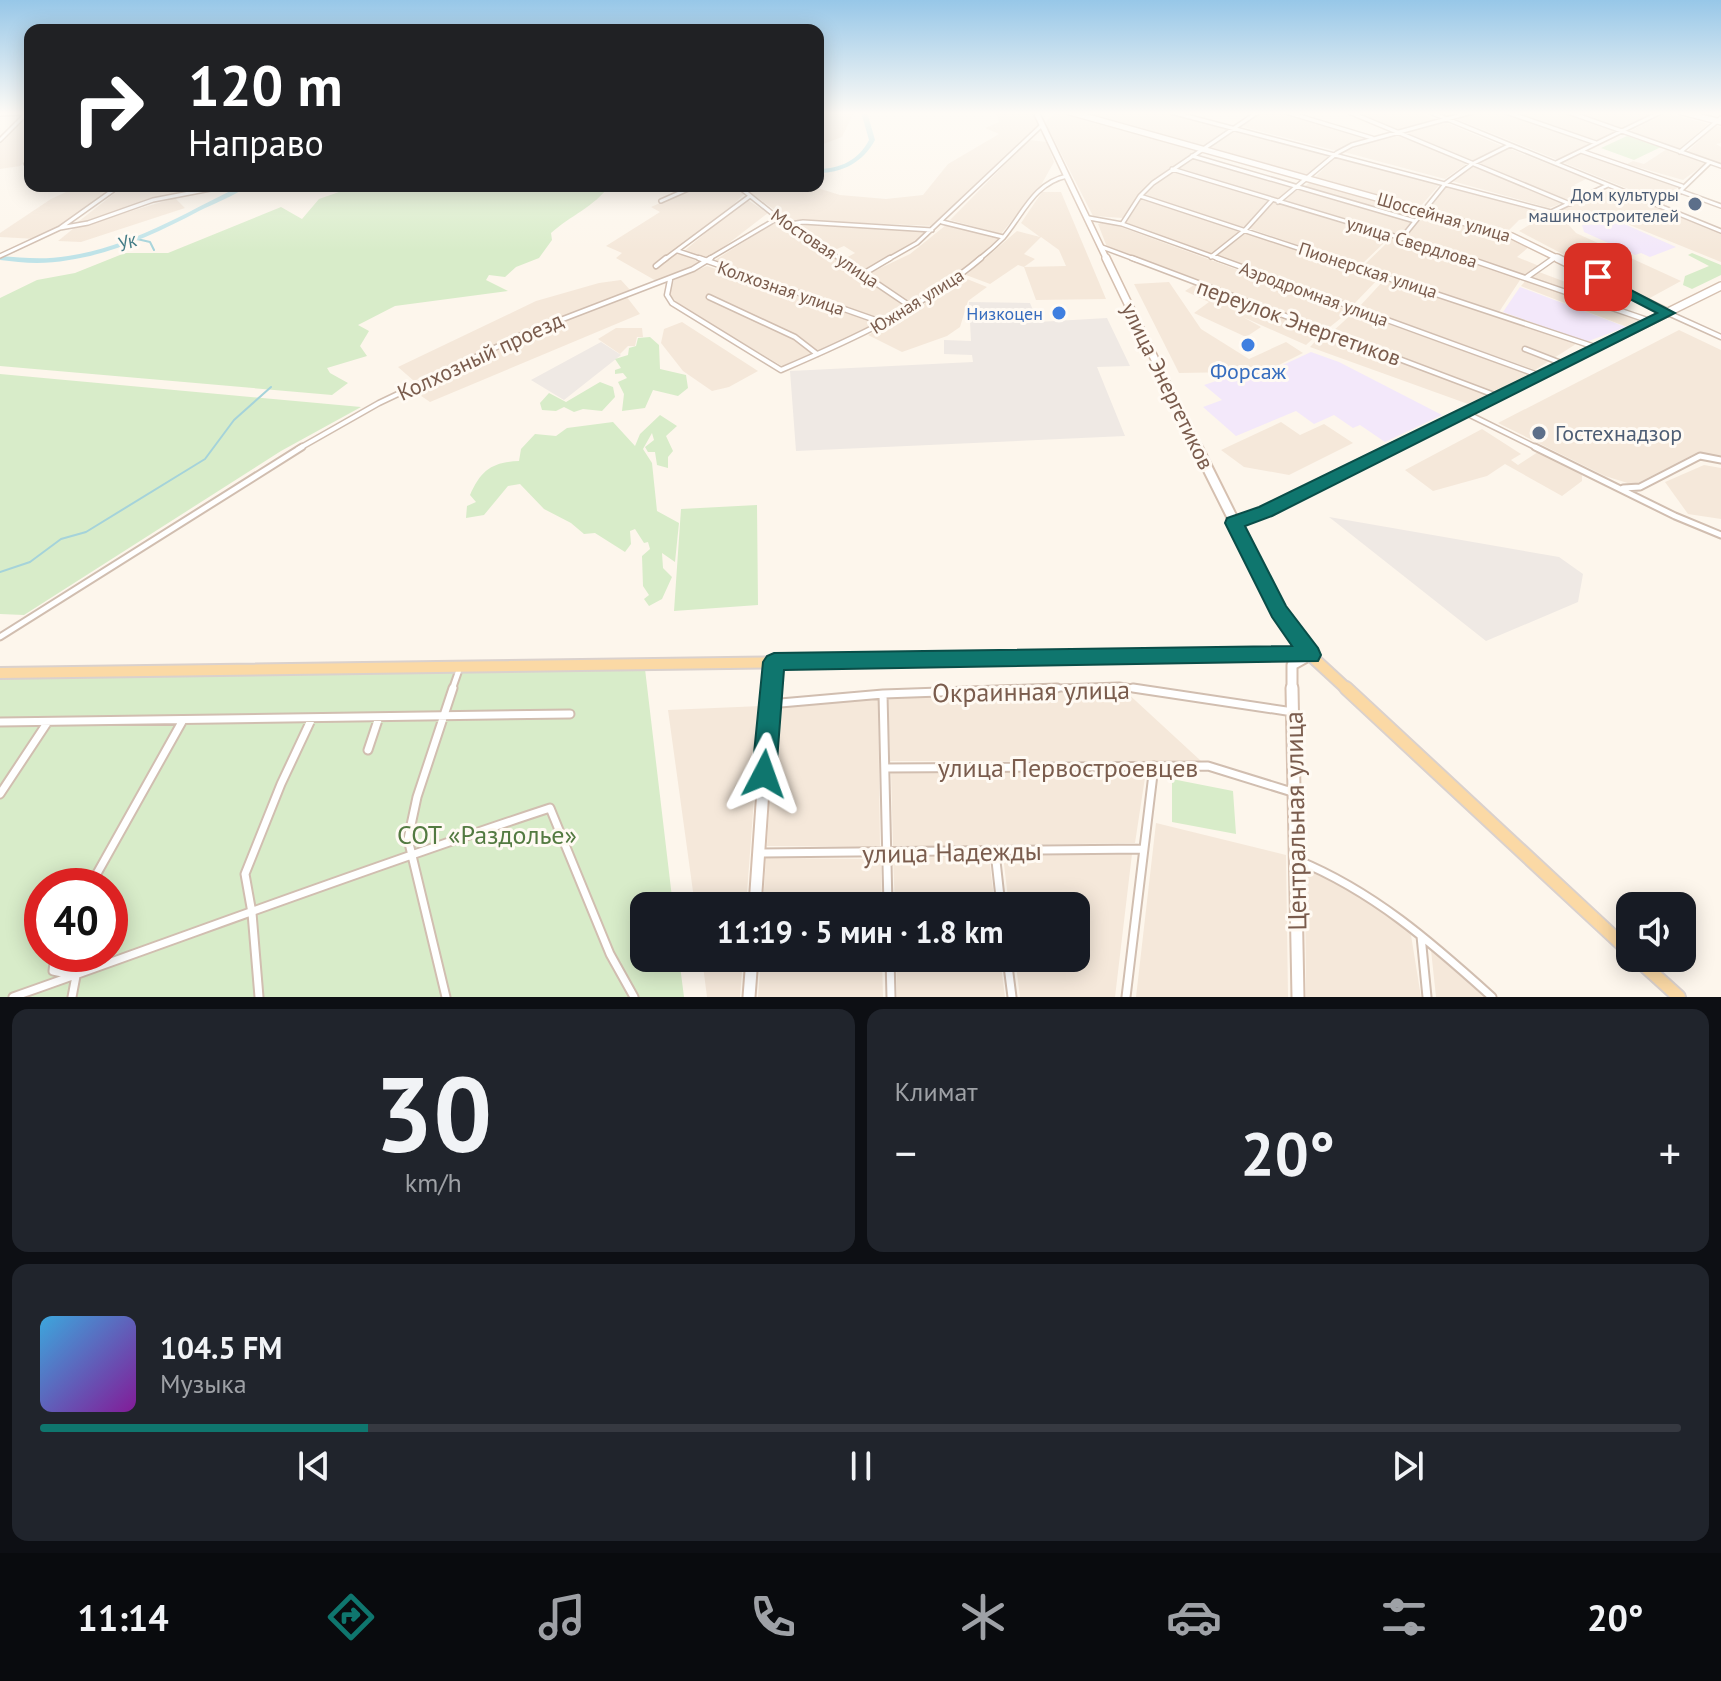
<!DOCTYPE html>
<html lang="ru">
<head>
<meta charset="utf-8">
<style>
	:root { --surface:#171b24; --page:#20242c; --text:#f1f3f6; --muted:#9ea1a6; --line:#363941; --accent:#0f766e }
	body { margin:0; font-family:"PT Sans",sans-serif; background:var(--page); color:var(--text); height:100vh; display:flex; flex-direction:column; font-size:30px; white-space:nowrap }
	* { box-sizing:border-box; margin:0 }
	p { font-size:26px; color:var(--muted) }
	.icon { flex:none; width:44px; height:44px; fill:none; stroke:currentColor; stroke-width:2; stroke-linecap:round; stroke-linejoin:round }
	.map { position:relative; height:997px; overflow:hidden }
	.drawer { display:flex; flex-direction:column; gap:12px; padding:12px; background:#0d0f14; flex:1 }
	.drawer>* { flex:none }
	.guide { position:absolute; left:24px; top:24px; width:800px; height:168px; border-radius:16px; box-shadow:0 4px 20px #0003; background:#202124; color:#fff; overflow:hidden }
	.controls { position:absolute; left:1616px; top:892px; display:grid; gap:16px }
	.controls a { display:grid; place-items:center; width:80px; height:80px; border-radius:16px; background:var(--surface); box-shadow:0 4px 20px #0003; font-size:40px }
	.speed { position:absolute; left:24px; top:868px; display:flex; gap:16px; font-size:40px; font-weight:700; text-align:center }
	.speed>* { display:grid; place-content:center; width:104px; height:104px; border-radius:50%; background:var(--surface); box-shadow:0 4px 20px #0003; line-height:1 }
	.speed .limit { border:12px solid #d22; background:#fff; color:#111 }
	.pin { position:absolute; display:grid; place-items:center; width:68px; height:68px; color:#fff; margin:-34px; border-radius:16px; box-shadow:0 4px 12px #0006 }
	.me { position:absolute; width:88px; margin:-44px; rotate:4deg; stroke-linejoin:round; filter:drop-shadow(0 0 6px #0008) }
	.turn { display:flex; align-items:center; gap:28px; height:168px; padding:0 32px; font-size:36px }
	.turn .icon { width:104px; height:104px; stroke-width:2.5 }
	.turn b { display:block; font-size:56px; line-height:68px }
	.big { font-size:60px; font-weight:600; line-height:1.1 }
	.drawer .card { flex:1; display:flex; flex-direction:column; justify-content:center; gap:12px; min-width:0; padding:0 28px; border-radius:16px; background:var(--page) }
	.drawer .dial { align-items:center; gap:0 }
	.dial b { font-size:104px; line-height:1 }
	.song { display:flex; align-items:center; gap:24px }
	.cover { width:96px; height:96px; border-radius:12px; background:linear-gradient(135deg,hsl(200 70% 55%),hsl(290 70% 35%)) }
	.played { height:8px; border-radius:4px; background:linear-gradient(90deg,var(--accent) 20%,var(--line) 20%) }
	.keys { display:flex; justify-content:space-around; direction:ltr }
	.heat { display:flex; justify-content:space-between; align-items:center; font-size:44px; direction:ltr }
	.drawer .tiles { flex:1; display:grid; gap:12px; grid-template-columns:1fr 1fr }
	.card:last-child { grid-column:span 2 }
	.trip { position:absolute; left:630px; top:892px; width:460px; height:80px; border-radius:16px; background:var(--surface); box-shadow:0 4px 20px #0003; font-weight:600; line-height:80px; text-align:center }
	.tab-bar { display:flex; height:128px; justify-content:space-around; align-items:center; background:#090b0e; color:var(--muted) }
	.tab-bar .icon { width:56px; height:56px }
	.tab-bar .active { color:var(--accent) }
	.tab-bar b { font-size:36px; color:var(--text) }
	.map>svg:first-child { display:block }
</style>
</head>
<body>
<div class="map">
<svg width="1721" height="997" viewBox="0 0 1721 997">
	<rect width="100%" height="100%" fill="#fdf6ec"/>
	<!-- residential -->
	<path fill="#f5e8da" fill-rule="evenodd" d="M818,112H854L842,137L818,146Z
		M996,112L1033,114L1038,125L934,226L789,220L741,186H811L840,195L886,199L923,195L948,164L999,134L985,128L999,122Z
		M1079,112H1160L1228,129L1205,147Z
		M1261,112H1278L1368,138L1337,151L1240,126Z
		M1355,112H1417L1437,120L1401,131Z
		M1475,112H1504L1593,143L1558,160L1454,118Z
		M1508,112H1565L1620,131L1596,142Z
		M1570,112H1656L1622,130Z
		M1068,113L1198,150L1151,182L1138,196L1123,218L1093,216L1045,122L1054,114Z
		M1667,113L1708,124L1678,150L1628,132Z
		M30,114V157L20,166L0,169V141Z
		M1442,121L1502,146L1472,162L1404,132Z
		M1714,126L1721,127V143L1716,144L1721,147V165L1686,153L1700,140L1696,139Z
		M1233,130L1331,155L1309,176L1209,148Z
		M1396,133L1466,164L1445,179L1344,152Z
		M1029,140L1047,142L1054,162L1040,187L1001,234L950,220Z
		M1508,148L1586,179L1574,185L1587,190L1564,200L1477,164Z
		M1667,149L1706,163L1683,180L1627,164L1633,161L1644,164Z
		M1584,153L1680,186L1658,201L1562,162Z
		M1337,156L1440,184L1420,207L1315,177Z
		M1193,157L1294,188L1276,200L1176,170Z
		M1471,166L1563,203L1549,208L1452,181Z
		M1172,171L1267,201L1244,228L1144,195Z
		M1312,181L1421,211L1412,220L1302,188Z
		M116,186L57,228L36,239L0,237V233L51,199L77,187Z
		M124,186H222L147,199L127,209L74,225Z
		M698,186H735L745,193L717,221L653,266L656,268L677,253L700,262L658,282L616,258L622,253L606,246L660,212L651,207Z
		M1447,186L1536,210L1543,214L1519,220L1508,231L1427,209Z
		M1299,189L1411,222L1399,237L1282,201Z
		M1612,189L1721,233V262L1600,213L1567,223L1576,233L1681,281L1648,299L1519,231L1550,213Z
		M1042,192H1061L1106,299L1036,300L1024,267L1018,265L990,284L966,275L1017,231L1040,237L1021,223ZM1041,237L1059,250L1066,266L1024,267L1035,259L1024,254Z
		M175,198L185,208L81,242L58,241L74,228Z
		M746,199L768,213L707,260L684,251Z
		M1141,199L1241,231L1211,254L1126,223Z
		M1273,202L1389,238L1360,266L1248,228Z
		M1425,212L1530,246L1517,257L1539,266L1525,275L1405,237Z
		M778,220L860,275L907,308L885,321L712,262Z
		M1103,222L1121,227L1350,311L1326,330L1107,247L1098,224Z
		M811,224L914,228L927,232L901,253L864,271L844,259L855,253L844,246L832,251L797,227Z
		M946,225L999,238L968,266L914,304L868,274L910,254Z
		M1245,233L1380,277L1353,305L1216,256Z
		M1392,238L1479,263L1522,277L1499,312L1362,267Z
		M707,266L879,324L782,366L685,309L669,295L674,280Z
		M1539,272L1571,284L1576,281L1586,285L1600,281L1621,292L1614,295L1621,299L1613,307L1531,277Z
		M962,277L987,287L968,301L960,327L947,336L902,352L868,335L917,309Z
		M1385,279L1498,315L1576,344L1535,370L1359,307Z
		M1527,279L1641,321L1627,327L1521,286Z
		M621,280L631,291L523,332L414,381L398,367L536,301L599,283Z
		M1169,282L1201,329L1249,359L1286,342L1303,353L1255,377L1236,372L1179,373L1134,284Z
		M1194,285L1319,333L1306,345L1243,317L1261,327L1246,337L1194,313L1209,302L1185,291Z
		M626,296L640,314L430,402L411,389L527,335Z
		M1354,312L1531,375L1495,393L1332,332Z
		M682,322L758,371L729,387L712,391L683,371L661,343L664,329Z
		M616,328H642L643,337H637L635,346H628L620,354L598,339Z
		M1679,330L1721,350V458L1698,452L1634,485L1605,476L1498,423Z
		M1322,334L1448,379L1487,395L1468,404L1310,347Z
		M1281,422L1300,435L1324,424L1353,443L1289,475L1244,467L1221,450Z
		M1482,429L1521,454L1511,460L1518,465L1538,452L1582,475V481L1562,496L1505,464L1487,476L1433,491L1405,470Z
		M1704,465L1721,468V519L1688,514L1665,482Z
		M1124,690L1201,761H890L888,697Z
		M878,699L880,847L767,846L775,708Z
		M761,706L746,906H695L668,710Z
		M1146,771L1135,843L893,847L891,772Z
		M1156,823L1286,855L1288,997H1136Z
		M1132,854L1115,997H1020L1015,958H1076V906H1009L1003,856Z
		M989,856L995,906H895L893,858Z
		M766,858L881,859L882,906H763Z
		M1305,868L1368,896L1411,935L1421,997H1306Z
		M1431,950L1484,997H1436Z
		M702,958H743L740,997H707Z
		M761,958H882L883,997H758Z
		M896,958H1000L1005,997H897Z"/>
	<!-- industrial -->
	<path fill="#efe9e4" d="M969,302L1030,303L1038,322L1107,318L1130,366L1097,367L1125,436L796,451L790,371L973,362L972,355L944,354V340L971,341Z
		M601,342L621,355L564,400L531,380Z
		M1329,517L1559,557L1583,574L1578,602L1486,641Z"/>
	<!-- education -->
	<path fill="#f3e8fa" d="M1622,223L1676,247L1650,257L1641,253L1635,255L1584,232L1582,225Z
		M1520,287L1626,327L1586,342L1503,312Z
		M1311,352L1339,362L1442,415L1385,442L1360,425L1353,428L1334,415L1314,424L1296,411L1236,436L1203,407L1222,400L1204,385L1231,376L1255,378Z"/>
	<!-- green -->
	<path fill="#d8ecc9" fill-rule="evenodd" d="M1627,136L1661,147L1634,160L1601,148Z
		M356,186L426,189L609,186C595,206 570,216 551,233L552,240L539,258L516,267L505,277L489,275L486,280L508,291L395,306L358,325L369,331L360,346L367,356L327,368L330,373L348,383L332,395L0,366V298L37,280L75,273L125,253H168L281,207L302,219L319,199Z
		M1692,253L1721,265V275L1692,289L1683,285L1685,276L1709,266L1688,255Z
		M650,337L659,345L660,369L686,375L688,388L678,396L653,390L645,408L622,411L624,394L618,382L627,378L623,373L615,374V370L621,368L615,359L628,355L629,348L636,346L638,338Z
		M0,374L361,407L281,451L24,615L0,614Z
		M600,382L613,387L615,397L602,411L583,409L574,412L564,407L556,411L542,410L540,403L549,393L566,402Z
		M660,415L677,426L666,436L673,451L668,457V468L657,465L655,452H648L645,447L654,440L652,433L643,449L652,463L657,511L679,523L675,562L662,553L663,568L672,577L662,599L649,606L644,599L649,595L643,586L642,556L650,549L648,542L644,543L635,529L630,531L631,544L625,552L595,533L584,534L571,523L544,509L520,484L508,486L484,515L466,518L467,506L476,502L470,495C481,470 492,462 519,461L521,449L535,434L556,436L567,428L613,422L635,446L640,434Z
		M757,505L758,605L674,611L681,509Z
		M645,669L673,906H644V958H679L684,997H0V679ZM42,886H110V954H42Z
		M1172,779L1233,791L1236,834L1172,822Z"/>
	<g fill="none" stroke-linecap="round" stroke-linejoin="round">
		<!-- stream -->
		<path stroke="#a5d3da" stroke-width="2" d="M137,239L150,242L154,250
			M0,572L30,562L61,539L86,532L205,459L234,420L271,387"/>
		<!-- river -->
		<path fill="#bfe3e8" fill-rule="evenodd" d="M861,112H867L875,140C863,162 843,173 818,173V169C840,169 859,160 869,140Z
			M240,186H248C234,196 215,203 199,211C148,238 95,262 37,263C25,263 12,261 0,260V256C23,258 45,260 68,256C130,247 185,213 240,186Z"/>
		<!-- street-far3 casing -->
		<g stroke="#d1beb0" stroke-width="6">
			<path id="street-far3" d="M1171,112L1551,212L1608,185
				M1286,112L1372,138
				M1349,112L1570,204
				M1430,112L1721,231
				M1506,112L1596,143
				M1568,112L1721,166
				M0,114L25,113
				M0,140L28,112
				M1581,151L1682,186
				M1680,152L1721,118
				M1192,156L1415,221
				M1556,163L1661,112
				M26,164L30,160
				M1172,169L1474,260
				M738,186L778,218L842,260
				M1680,191L1721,206
				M1140,196L1334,260
				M661,201L695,186
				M1278,202L1337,153L1352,145L1472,112
				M1658,204L1680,191L1709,163
				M1089,218L1122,224L1222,260
				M942,222L1003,237
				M790,224L803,222L932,230
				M1122,224L1140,196L1153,183L1258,112
				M60,228L88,223L153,200L226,186
				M1401,239L1446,183L1472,164L1510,145
				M1102,247L1137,260
				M678,251L705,260
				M0,256L60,228L119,186
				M1211,257L1245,230L1272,200
				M664,260L750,196
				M707,260L778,218
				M887,260L917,243L1042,125
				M978,260C987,253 995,246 1003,238C1023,214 1034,183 1067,176
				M1551,260L1556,257"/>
		</g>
		<!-- street-far2 casing -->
		<g stroke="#d1beb0" stroke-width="7">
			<path id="street-far2" d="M699,258L884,323
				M839,258L913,308
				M1132,258L1497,396
				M1217,258L1538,375
				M1328,258L1595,347
				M1467,258L1650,321
				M656,266L666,258
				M863,274L890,258
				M1527,277L1554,258
				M670,280L667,295L672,303L781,370C851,340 922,308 981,258
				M709,297L795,337L817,354
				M1668,313L1721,337
				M1525,349L1561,363
				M1466,413L1539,449
				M298,449L379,403L524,334L693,269L711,258"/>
		</g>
		<!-- street-far1 casing -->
		<g stroke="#d1beb0" stroke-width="9">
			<path id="street-far1" d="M1535,447L1675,516L1721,535
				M1623,488L1640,487L1700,456L1721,460
				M0,637L302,447
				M452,690L460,667
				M998,690L1119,686L1146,690"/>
		</g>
		<!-- street casing -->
		<g stroke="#d1beb0" stroke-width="11">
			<path id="street" d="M1133,688L1293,712
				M883,694L888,906
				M769,704L883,694L1057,688
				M0,722L570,714
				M368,750L379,717
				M885,768L1208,766L1292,792
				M0,794L47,723
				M995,852L1001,906
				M760,853L1144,849
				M1297,860C1373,891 1431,942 1492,997
				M90,886L183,720
				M1421,936L1427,997
				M55,954L53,971L76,976L72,997
				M890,958L891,997
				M1007,958L1012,997
				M13,997C192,934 370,867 550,808L610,954L634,997
				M259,997L252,913L245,874L281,784L312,718
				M446,997L408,839L417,797L453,688
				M1126,997L1154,766"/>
		</g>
		<!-- secondary-far3 casing -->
		<g stroke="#d6c0b0" stroke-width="8">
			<path id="secondary-far3" d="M1036,112L1107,260
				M1070,112L1512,236L1561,260
				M1682,112L1721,122"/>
		</g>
		<!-- secondary-far2 casing -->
		<g stroke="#d6c0b0" stroke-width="10">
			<path id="secondary-far2" d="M1106,258L1198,449
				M1557,258L1668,313
				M1391,449L1721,286"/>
		</g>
		<!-- secondary-far1 casing -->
		<g stroke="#d6c0b0" stroke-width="13">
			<path id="secondary-far1" d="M1197,447L1279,611L1310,655L1292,665V690
				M1234,523L1266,511L1395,447
				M770,690L774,662"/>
		</g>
		<!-- secondary casing -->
		<g stroke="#d6c0b0" stroke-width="15">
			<path id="secondary" d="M1292,688L1298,997
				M755,906L770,688
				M749,997L752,958"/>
		</g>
		<!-- primary-far1 casing -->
		<g stroke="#dad1cd" stroke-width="14">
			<path id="primary-far1" d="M0,673L1310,655L1348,690"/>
		</g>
		<!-- primary casing -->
		<g stroke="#dad1cd" stroke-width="16">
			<path id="primary" d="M1346,688L1630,952
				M1636,958L1679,997"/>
		</g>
		<!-- street-far3 -->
		<use href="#street-far3" stroke="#fff" stroke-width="3"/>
		<!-- street-far2 -->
		<use href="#street-far2" stroke="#fff" stroke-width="4"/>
		<!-- street-far1 -->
		<use href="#street-far1" stroke="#fff" stroke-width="5"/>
		<!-- street -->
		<use href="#street" stroke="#fff" stroke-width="7"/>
		<!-- secondary-far3 -->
		<use href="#secondary-far3" stroke="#fff" stroke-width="5"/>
		<!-- secondary-far2 -->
		<use href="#secondary-far2" stroke="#fff" stroke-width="7"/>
		<!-- secondary-far1 -->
		<use href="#secondary-far1" stroke="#fff" stroke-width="9"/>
		<!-- secondary -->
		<use href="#secondary" stroke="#fff" stroke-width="11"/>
		<!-- primary-far1 -->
		<use href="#primary-far1" stroke="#fbd9a5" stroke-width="10"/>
		<!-- primary -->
		<use href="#primary" stroke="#fbd9a5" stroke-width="12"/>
	</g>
	<!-- sky -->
	<linearGradient id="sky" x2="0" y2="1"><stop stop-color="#97c7e8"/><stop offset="0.45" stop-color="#fefbf6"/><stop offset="1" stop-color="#fefbf6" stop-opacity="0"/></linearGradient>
	<rect width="1721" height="251" fill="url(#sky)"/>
	<!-- route -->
	<path fill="#0f766e" stroke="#0a4d48" stroke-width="2" d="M1598,273L1675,313L1272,516L1245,526L1286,606L1318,648L1321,655L1318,661L784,670L776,774L772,782L764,785L755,782L752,774L763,662L767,656L774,653L1292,646L1272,617L1225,523L1227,518L1259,507L1657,313L1593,280L1591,277Z"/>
	<!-- markers -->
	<g fill="#5c6f8a" stroke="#fffaf3" stroke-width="3">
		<circle cx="1695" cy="204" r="8"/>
		<circle cx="1539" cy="433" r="8"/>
	</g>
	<g fill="#3f7fe0" stroke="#fffaf3" stroke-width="3">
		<circle cx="1059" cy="313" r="8"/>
		<circle cx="1248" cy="345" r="8"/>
	</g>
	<g text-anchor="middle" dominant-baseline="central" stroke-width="6" stroke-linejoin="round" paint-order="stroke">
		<!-- far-service labels -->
		<g font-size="18" fill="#4e5e75" stroke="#fffaf3" text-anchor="end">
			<text x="1679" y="194">Дом культуры<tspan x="1679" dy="21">машиностроителей</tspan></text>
		</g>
		<!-- far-street labels -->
		<g font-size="18" fill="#7a5c4d" stroke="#fffaf3">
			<text transform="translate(1444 217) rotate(16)">Шоссейная улица</text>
			<text transform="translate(1412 242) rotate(17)">улица Свердлова</text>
			<text transform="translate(825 248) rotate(34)">Мостовая улица</text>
			<text transform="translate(1368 270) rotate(18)">Пионерская улица</text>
			<text transform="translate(781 288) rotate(19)">Колхозная улица</text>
			<text transform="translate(1314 294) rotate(20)">Аэродромная улица</text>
			<text transform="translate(917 301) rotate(-32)">Южная улица</text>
		</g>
		<!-- far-shop labels -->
		<g font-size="18" fill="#366cbe" stroke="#fffaf3" text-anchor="end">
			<text x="1043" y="313">Низкоцен</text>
		</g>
		<!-- far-water labels -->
		<g font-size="20" font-style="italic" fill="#437c86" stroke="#fffaf3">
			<text transform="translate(127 242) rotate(-21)">Ук</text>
		</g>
		<!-- street labels -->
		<g font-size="22" fill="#7a5c4d" stroke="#fffaf3">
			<text transform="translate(1299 322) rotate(20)">переулок Энергетиков</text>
			<text transform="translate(480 356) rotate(-25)">Колхозный проезд</text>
			<text transform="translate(1168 386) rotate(64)">улица Энергетиков</text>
		</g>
		<!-- shop labels -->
		<g font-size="22" fill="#366cbe" stroke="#fffaf3">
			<text x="1248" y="371">Форсаж</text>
		</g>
		<!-- service labels -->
		<g font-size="22" fill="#4e5e75" stroke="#fffaf3" text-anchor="start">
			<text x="1555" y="433">Гостехнадзор</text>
		</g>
		<!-- near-street labels -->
		<g font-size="26" fill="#7a5c4d" stroke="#fffaf3">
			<text transform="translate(1031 691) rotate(-1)">Окраинная улица</text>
			<text x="1068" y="767">улица Первостроевцев</text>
			<text transform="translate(1295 821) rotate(-91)">Центральная улица</text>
			<text transform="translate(952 852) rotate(-1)">улица Надежды</text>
		</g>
		<!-- near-park labels -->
		<g font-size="26" fill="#537a41" stroke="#fffaf3">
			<text x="487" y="834">СОТ «Раздолье»</text>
		</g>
	</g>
</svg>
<div class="controls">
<a><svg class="icon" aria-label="sound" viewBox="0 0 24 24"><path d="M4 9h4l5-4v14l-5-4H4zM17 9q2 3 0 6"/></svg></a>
</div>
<div class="speed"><div class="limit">40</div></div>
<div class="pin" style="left:1598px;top:277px;background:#d93025"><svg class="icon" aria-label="arrive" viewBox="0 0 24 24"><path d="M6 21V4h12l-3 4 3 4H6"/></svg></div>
<svg class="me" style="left:764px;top:774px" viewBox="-20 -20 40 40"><path d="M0-17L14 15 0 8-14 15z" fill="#0f766e" stroke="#fff" stroke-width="4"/></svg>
<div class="trip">11:19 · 5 мин · 1.8 km</div>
<div class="guide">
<div class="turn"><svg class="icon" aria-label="right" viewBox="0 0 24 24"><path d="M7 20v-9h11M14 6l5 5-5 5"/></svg><div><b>120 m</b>Направо</div></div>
</div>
</div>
<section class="drawer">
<div class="tiles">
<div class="card dial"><b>30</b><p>km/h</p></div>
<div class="card"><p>Климат</p>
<div class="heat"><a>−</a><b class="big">20°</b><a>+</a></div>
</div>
<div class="card">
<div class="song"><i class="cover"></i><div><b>104.5 FM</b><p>Музыка</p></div></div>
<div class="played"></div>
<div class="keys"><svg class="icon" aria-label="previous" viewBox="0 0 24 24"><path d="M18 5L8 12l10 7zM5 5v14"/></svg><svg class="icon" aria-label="pause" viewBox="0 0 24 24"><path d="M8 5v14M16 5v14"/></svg><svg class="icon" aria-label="next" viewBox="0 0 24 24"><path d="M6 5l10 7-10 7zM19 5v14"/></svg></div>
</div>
</div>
</section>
<nav class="tab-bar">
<b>11:14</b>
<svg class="icon active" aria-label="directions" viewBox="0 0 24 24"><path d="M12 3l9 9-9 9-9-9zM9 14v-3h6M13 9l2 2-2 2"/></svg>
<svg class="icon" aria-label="music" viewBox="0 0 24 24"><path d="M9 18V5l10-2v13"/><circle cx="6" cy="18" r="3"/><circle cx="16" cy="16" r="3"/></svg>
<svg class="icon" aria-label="phone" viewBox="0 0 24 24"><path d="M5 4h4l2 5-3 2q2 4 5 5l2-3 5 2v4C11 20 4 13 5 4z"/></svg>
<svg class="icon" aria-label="climate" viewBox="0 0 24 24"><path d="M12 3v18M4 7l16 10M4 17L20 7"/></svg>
<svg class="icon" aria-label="car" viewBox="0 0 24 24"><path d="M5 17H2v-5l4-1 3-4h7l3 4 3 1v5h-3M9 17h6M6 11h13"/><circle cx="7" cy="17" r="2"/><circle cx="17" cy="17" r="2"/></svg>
<svg class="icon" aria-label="filters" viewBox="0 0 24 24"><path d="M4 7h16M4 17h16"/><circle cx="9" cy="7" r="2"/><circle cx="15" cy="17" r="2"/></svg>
<b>20°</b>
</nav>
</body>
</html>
